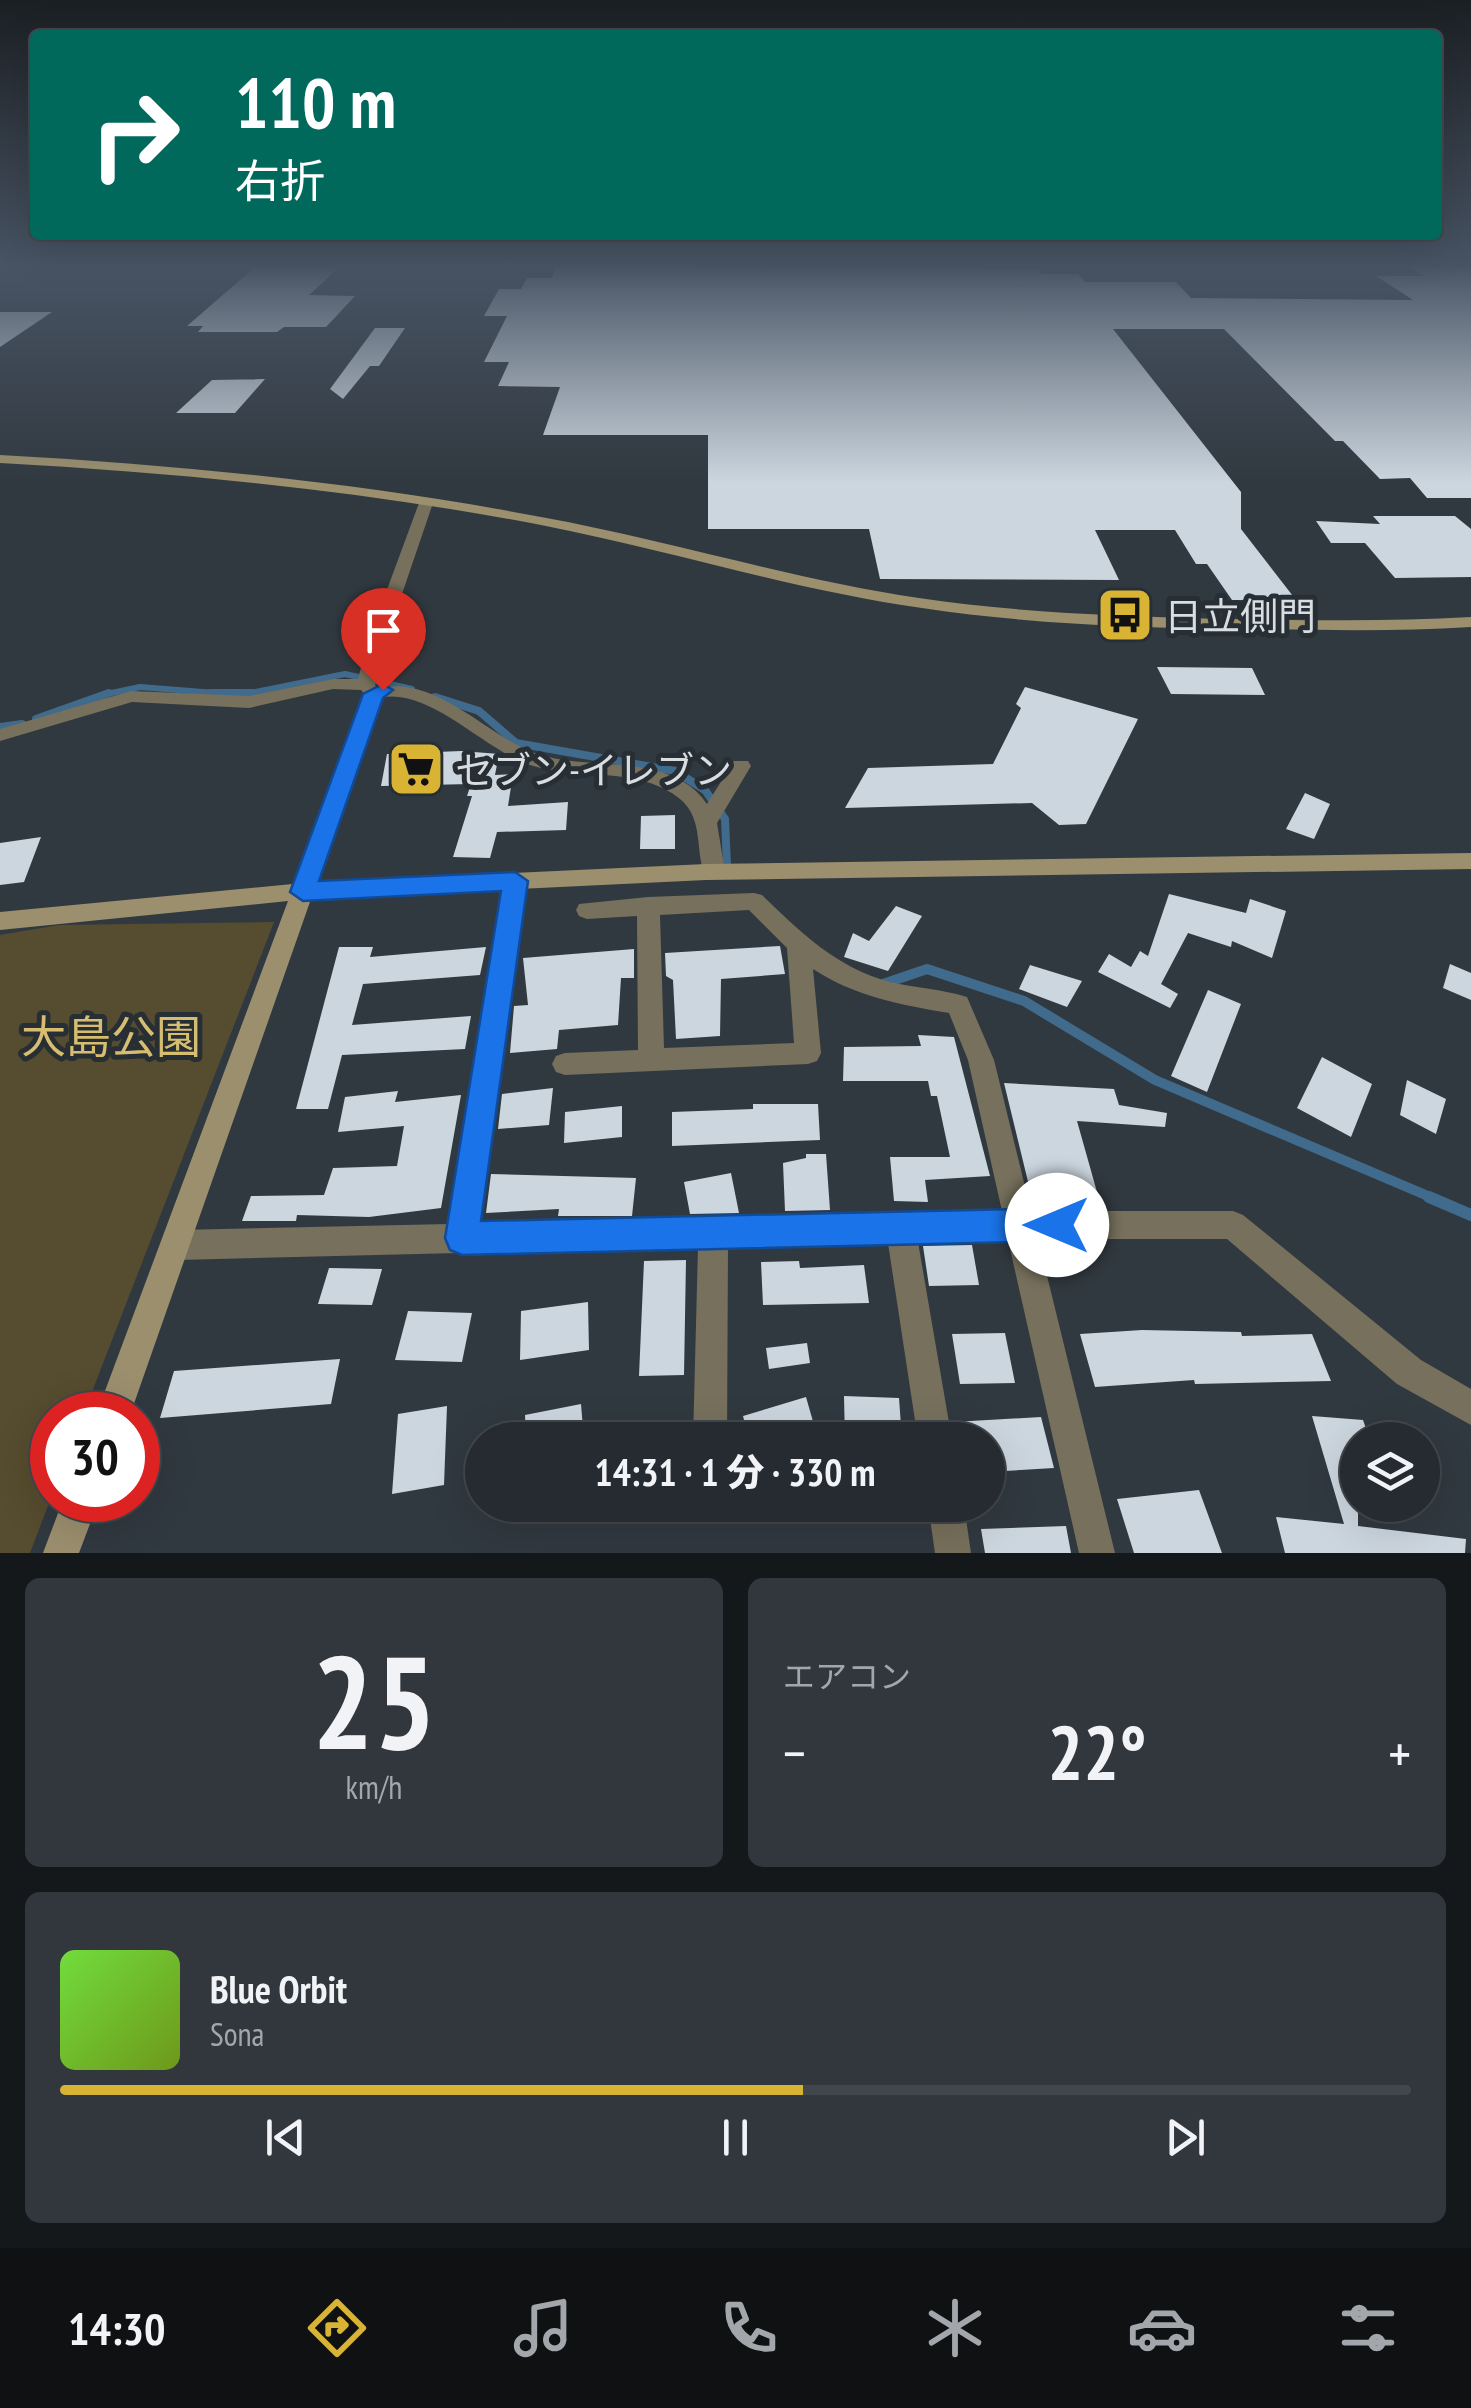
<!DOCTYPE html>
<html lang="ja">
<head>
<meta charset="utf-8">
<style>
	:root { --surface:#252b30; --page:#31373c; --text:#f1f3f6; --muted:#a3a7ab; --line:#42474c; --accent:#d9b334 }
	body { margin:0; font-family:"PT Sans Narrow","Noto Sans JP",sans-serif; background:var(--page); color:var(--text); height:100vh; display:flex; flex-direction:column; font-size:38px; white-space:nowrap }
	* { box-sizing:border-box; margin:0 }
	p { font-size:32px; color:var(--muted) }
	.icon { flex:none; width:55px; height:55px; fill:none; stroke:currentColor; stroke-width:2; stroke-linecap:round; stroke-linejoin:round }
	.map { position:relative; height:1553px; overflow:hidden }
	.drawer { display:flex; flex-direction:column; gap:25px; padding:25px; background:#14181a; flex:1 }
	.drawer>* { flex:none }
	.banner { position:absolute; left:30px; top:30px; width:1412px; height:210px; border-radius:10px; box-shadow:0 10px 40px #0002,0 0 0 2px var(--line); background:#00695c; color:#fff; overflow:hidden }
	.fabs { position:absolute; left:1340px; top:1422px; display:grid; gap:20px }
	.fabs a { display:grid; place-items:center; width:100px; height:100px; border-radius:50%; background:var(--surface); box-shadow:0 10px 40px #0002,0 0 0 2px var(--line); font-size:50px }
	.speed { position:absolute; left:30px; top:1392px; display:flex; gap:20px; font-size:50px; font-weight:700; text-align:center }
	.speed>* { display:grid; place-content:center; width:130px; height:130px; border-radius:50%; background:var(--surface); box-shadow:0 10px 40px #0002,0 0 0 2px var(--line); line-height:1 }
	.speed .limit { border:15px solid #d22; background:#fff; color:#111 }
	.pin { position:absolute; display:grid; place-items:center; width:85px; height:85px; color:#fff; margin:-102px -42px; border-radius:50% 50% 50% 0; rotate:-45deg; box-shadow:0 0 10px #0007 }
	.pin .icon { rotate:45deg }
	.me { position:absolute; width:110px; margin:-55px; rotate:270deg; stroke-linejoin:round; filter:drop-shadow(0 0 8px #0008) }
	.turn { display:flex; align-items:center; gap:35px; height:210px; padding:0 40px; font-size:45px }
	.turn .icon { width:130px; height:130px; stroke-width:2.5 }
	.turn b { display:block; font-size:70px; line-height:85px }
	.big { font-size:75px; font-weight:800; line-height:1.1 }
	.drawer .widget { flex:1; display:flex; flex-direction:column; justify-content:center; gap:15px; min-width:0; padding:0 35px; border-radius:15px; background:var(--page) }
	.drawer .dial { align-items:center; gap:0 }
	.dial b { font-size:130px; line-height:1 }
	.song { display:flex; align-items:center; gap:30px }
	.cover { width:120px; height:120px; border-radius:15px; background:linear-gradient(135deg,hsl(100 70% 55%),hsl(80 70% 35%)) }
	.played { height:10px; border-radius:5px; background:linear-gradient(90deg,var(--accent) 55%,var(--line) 55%) }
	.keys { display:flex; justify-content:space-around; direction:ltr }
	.heat { display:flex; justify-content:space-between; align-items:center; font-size:55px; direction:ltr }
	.drawer .tiles { flex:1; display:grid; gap:25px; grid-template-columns:1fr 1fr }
	.widget:last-child { grid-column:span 2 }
	.trip { position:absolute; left:465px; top:1422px; width:540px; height:100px; border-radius:50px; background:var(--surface); box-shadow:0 10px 40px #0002,0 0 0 2px var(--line); font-weight:800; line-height:100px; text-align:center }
	.tab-bar { display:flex; height:160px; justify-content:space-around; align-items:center; background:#0f1113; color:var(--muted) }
	.tab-bar .icon { width:70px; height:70px }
	.tab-bar .on { color:var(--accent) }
	.tab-bar b { font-size:45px; color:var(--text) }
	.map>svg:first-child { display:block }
</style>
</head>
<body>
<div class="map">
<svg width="1471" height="1553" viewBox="0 0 1471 1553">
	<rect width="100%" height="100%" fill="#313940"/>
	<!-- green -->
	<path fill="#564c2f" d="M274,922L83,1415H52V1495L30,1553H0V935L59,925Z"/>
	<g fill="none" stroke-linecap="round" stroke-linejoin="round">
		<!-- stream-far3 -->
		<path stroke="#406b8c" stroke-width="6" d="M102,695L140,687L241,695L345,674L412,689"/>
		<!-- stream-far2 -->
		<path stroke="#406b8c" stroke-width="8" d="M210,693H253
			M435,697L479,711L516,743L675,771L705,790L725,819L727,866
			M36,719L109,693
			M0,727L22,724"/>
		<!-- stream-far1 -->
		<path stroke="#406b8c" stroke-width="10" d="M883,984L927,969L1024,1001L1155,1080L1435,1199"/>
		<!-- stream -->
		<path stroke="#406b8c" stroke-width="12" d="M1429,1197L1471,1215"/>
	</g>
	<!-- building -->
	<path fill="#ccd6df" d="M556,266L1038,269L1041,274H1078L1085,282H1176L1191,298L1413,300L1376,276H1424L1408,266H1471V498H1427L1410,478L1380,479L1343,441H1335L1224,329H1113L1241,492V529L1296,600H1232L1207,564H1196L1175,530H1095L1119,580L880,579L869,529H708V435H543L560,387L498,386L509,362H484L507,316H484L499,289H521L527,278H552Z
		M254,268H338L309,295L355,296L326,327H284L277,332H198L203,326H187Z
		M0,312H52L0,347Z
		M375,328H405L379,366H370L343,399L330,389Z
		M265,379L235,413H176L212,380Z
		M1373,516H1455L1471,529V577L1395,578L1365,543H1331L1316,521L1380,524Z
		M1157,667L1252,668L1265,695L1171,694Z
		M1025,687L1138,719L1086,824L1059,825L1032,803L845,808L868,768L993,764L1021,708L1016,704Z
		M461,751L499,754L495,775L513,774L508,806L568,802L566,830L497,832L490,858L453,857L472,796H467L471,784L381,786L387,754Z
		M1305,793L1330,804L1314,839L1286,829Z
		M675,815V849H640L641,816Z
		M41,837L24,882L0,885V843Z
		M1169,894L1246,913L1250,899L1286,911L1272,958L1232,941L1231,947L1188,933L1161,984L1178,994L1170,1008L1098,972L1109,954L1131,967L1140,951L1148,956Z
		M896,906L922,916L888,971L844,957L853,933L869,941Z
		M780,946L785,974L721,979L720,1036L676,1039L673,980L666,976L665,953Z
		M339,947H373L370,957L486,947L480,975L363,984L352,1025L471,1016L465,1049L342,1055L328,1109H296Z
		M634,949V978H621L618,1025L559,1030L557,1049L510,1053L514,1006L528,1005L523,958Z
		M1450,964L1471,973V1000L1443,988Z
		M1030,965L1082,981L1067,1007L1019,989Z
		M1208,990L1241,1004L1207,1092L1171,1076Z
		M918,1035L954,1037L990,1176L925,1180L928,1202L894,1201L890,1157H950L937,1096H931L928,1081H843L844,1047L921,1046Z
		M1322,1057L1372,1084L1351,1137L1297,1108Z
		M1407,1080L1446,1099L1436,1134L1400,1115Z
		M1004,1083L1114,1089L1119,1105L1167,1113L1165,1127L1077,1121L1097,1192L1031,1194Z
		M553,1088L549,1125L498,1129L502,1094Z
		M398,1091L395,1102L461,1095L441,1208L369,1217L297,1215L296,1221H242L251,1196L324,1195L333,1168L397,1166L404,1126L338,1132L345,1097Z
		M753,1104H818L820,1140L672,1146V1112L753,1109Z
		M622,1106V1137L564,1143L565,1112Z
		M806,1154H826L830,1210L785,1211L783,1163L806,1158Z
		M731,1173L739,1213L690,1214L684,1182Z
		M491,1174L636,1178L632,1216H558L559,1209L486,1213Z
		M972,1245L979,1285L929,1286L923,1246Z
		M686,1260L684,1375L639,1376L644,1261Z
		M799,1261L800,1268L864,1265L869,1303L763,1305L761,1262Z
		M329,1268L382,1269L372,1305L318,1304Z
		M588,1302L589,1350L520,1360L521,1311Z
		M408,1311L472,1313L462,1362L395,1360Z
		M1142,1330L1241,1332L1242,1336L1312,1334L1331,1381L1195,1384L1194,1380L1095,1387L1080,1334Z
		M1005,1333L1015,1383L960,1384L952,1334Z
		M807,1343L810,1363L769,1369L766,1348Z
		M340,1359L331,1404L160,1418L174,1371Z
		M844,1396L899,1398L902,1440H845Z
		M806,1397L816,1432L792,1440H749L743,1416Z
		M581,1404L584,1440H526L525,1415Z
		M447,1406L444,1485L392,1494L398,1414Z
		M1312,1416L1363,1420L1370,1440H1358V1526L1466,1539L1465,1553H1285L1276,1517L1344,1524Z
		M1041,1417L1054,1468L988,1472V1440H956L953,1422Z
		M1199,1490L1222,1553H1134L1117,1499Z
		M1066,1526L1071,1553H985L981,1529Z"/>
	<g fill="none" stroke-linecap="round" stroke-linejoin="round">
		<!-- street -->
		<path fill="#77705c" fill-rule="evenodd" d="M426,499L433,503L386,641L375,685L378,688C439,675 486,737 540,755C593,771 672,752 707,804L734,761H748L751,766L717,823L725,872L722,878H706C694,852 705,820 680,799C641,766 576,780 530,765C485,750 432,690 384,697L314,891L311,897H295L292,891L366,696L361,690L333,689L249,708L132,702L0,741V729L131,691L249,696L333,679H358L368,641L419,503Z
			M515,873L523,875L526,881L479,1223L1002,1211L968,1060L949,1013C901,1005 854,996 813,969L821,1053L817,1061L808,1064L565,1075L556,1072L552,1064L556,1056L565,1053L638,1050L637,916L587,919L579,916L576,910L579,904L648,897L754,893L762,895C800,932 837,968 890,982C915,988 942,989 967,997L994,1060L1031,1211H1233L1243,1215L1421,1360L1471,1389V1425L1397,1384L1227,1239H1038L1115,1553H1079L1008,1240L918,1242L952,1440H918L888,1243L728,1246L727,1440H693L698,1247L178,1260L167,1255L163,1245L167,1235L178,1230L449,1224L504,881L507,875ZM749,910L787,948L794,1043L664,1048L660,915Z
			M928,1505H964L971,1553H935Z"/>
		<!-- secondary -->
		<path fill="#9b8f6e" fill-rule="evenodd" d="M0,455C182,465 363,483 541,517C668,540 791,579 919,598C1019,613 1120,616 1221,619C1304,620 1388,622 1471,617V627C1396,632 1320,630 1245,629C1137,628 1029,624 922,608C795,590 672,551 546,526C366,491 183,473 0,463Z
			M1471,853V869L706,880L311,899L130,1415H96L288,901L0,930V912L303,883L706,864Z
			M63,1500H99L79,1553H43Z"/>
	</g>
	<!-- sky -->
	<linearGradient id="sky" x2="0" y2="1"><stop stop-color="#1b1f23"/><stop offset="0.55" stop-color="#485464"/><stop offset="1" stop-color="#485464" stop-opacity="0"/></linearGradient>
	<rect width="1471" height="483" fill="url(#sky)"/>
	<!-- route -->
	<path fill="#1a73e8" stroke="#114b97" stroke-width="2.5" d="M383,684L393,690L383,698L319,881L515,872L528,881L481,1221L1057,1208L1069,1213L1074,1225L1069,1236L1057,1241L462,1255L450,1250L445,1238L501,891L303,901L290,892L363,694Z"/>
	<!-- icons -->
	<defs>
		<g id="bus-square" transform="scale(2.875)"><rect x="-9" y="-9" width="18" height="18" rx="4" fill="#d9b334" stroke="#272f35"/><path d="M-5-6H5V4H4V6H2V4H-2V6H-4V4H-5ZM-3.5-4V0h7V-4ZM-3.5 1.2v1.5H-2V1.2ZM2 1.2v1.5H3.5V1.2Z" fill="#111"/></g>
		<g id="supermarket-square" transform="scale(2.875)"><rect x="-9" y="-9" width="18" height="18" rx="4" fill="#d9b334" stroke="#272f35"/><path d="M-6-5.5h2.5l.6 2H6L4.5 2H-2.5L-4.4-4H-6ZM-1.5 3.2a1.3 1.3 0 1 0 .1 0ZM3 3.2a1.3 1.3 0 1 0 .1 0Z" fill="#111"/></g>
	</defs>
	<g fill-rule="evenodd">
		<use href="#bus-square" x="1125" y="615"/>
		<use href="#supermarket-square" x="416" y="769"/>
	</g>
	<g text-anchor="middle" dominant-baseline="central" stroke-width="10" stroke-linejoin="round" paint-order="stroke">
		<!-- poi labels -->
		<g font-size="38" fill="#d8dde1" stroke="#272f35" text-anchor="start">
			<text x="1164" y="615">日立側門</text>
			<text x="455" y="769">セブン-イレブン</text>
		</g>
		<!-- near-park labels -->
		<g font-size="45" fill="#d7bd70" stroke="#272f35">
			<text x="111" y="1036">大島公園</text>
		</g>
	</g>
</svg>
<div class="fabs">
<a><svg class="icon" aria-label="layers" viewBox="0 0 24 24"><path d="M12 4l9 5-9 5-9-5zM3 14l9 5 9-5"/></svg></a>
</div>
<div class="speed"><div class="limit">30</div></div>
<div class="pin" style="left:383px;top:690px;background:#d93025"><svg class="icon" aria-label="arrive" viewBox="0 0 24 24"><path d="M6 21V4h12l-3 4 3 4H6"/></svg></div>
<svg class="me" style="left:1057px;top:1225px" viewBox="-20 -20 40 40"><circle r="19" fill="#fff"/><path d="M0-13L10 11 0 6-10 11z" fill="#1a73e8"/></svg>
<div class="trip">14:31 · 1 分 · 330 m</div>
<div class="banner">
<div class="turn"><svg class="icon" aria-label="right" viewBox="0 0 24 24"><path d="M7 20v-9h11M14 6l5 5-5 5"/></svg><div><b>110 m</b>右折</div></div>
</div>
</div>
<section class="drawer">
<div class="tiles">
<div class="widget dial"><b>25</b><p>km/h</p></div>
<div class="widget"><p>エアコン</p>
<div class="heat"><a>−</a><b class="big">22°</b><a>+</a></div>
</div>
<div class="widget">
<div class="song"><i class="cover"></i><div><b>Blue Orbit</b><p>Sona</p></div></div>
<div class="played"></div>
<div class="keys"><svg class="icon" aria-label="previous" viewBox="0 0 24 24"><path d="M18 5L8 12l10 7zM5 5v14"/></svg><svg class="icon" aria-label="pause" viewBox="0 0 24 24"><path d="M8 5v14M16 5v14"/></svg><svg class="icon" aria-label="next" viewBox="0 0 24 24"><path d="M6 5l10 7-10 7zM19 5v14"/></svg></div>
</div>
</div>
</section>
<nav class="tab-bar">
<b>14:30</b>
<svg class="icon on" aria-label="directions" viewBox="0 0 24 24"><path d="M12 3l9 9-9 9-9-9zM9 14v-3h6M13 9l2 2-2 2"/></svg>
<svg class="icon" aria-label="music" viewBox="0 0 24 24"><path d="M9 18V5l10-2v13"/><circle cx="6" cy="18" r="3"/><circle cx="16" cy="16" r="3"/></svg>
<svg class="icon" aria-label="phone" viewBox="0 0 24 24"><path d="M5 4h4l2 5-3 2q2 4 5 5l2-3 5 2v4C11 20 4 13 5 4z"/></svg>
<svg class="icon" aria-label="climate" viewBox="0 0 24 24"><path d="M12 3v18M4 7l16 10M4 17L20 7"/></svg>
<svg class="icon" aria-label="car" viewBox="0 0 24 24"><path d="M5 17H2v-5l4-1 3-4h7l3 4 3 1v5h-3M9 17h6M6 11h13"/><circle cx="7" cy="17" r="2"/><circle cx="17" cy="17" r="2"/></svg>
<svg class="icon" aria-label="filters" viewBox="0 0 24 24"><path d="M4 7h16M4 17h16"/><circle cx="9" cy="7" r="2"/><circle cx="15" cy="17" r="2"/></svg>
</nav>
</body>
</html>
